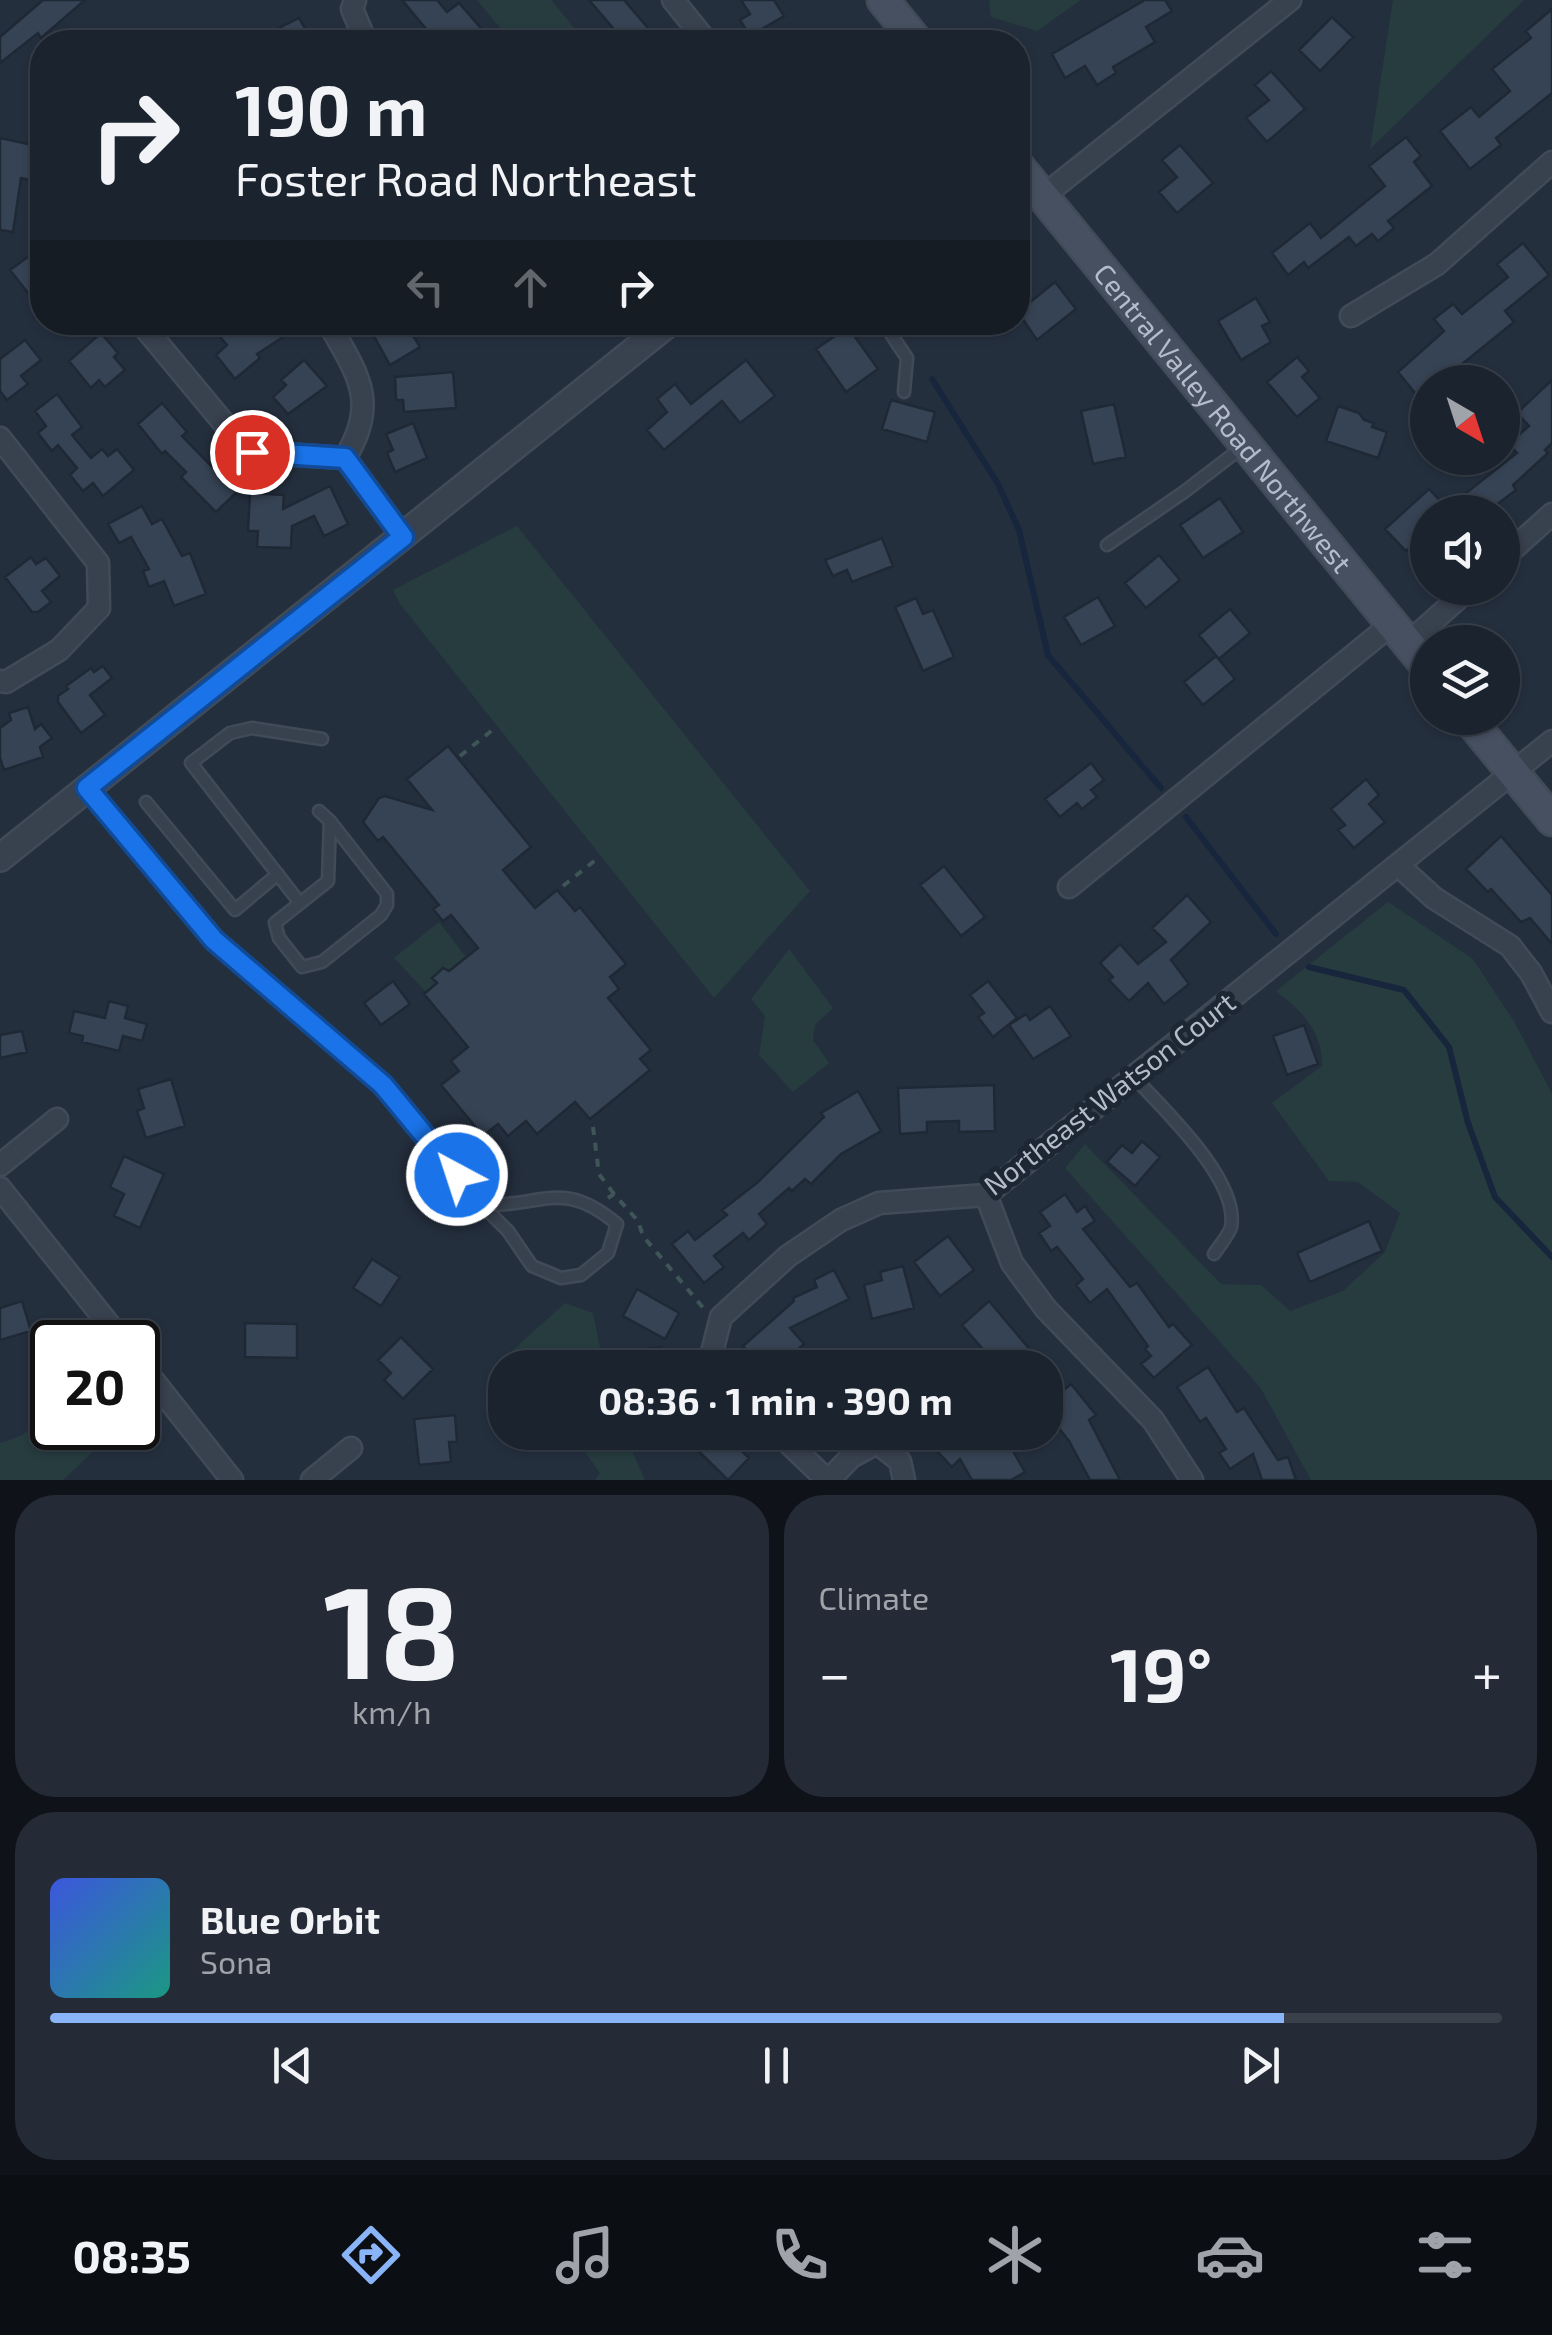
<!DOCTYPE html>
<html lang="en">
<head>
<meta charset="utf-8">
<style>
	:root { --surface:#1b232e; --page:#242b36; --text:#f1f3f6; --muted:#a0a4aa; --line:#39404a; --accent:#8ab4f8 }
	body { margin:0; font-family:"Exo 2",sans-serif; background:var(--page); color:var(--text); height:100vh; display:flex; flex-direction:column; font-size:38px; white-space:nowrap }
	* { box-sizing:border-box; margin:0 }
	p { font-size:32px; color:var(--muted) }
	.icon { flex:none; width:55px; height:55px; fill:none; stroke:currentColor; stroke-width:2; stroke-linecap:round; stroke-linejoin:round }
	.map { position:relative; height:1480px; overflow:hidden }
	.drawer { display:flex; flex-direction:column; gap:15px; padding:15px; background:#0f1319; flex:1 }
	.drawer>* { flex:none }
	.hud { position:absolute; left:30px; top:30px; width:1000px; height:305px; border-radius:40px; box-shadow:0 2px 8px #0004,0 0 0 2px var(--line); background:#1b232e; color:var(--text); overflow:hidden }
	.needle { width:65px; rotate:141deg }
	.buttons { position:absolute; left:1410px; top:365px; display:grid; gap:20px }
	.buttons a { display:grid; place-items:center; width:110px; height:110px; border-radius:50%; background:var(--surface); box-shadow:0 2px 8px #0004,0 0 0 2px var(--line); font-size:50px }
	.speed { position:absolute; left:30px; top:1320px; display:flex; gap:20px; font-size:50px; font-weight:700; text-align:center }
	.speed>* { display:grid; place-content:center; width:130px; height:130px; border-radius:50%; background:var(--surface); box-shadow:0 2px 8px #0004,0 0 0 2px var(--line); line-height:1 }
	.speed .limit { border:5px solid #111; border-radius:15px; background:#fff; color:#111 }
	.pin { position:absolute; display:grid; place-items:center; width:85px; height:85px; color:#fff; margin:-42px; border:5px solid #fff; border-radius:50%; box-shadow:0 2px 10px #0007 }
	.me { position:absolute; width:110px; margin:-55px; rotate:320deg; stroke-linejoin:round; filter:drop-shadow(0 0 8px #0008) }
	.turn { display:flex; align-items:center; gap:35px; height:210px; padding:0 40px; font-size:45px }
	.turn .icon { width:130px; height:130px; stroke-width:2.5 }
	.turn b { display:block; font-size:70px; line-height:85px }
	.lanes { display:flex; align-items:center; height:95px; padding:0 40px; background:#0003; justify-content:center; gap:50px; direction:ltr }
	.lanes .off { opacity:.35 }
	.big { font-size:75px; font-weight:700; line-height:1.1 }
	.drawer .tile { flex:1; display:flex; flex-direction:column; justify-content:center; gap:15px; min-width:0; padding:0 35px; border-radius:40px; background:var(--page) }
	.drawer .dial { align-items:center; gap:0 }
	.dial b { font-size:130px; line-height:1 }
	.song { display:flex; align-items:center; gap:30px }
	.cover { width:120px; height:120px; border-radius:15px; background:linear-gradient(135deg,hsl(230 70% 55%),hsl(170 70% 35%)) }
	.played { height:10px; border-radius:5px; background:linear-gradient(90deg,var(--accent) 85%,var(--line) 85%) }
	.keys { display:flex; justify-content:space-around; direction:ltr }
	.heat { display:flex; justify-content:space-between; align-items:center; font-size:55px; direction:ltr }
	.drawer .tiles { flex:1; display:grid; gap:15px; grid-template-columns:1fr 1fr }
	.tile:last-child { grid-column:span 2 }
	.trip { position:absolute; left:488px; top:1350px; width:575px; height:100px; border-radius:40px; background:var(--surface); box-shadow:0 2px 8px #0004,0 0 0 2px var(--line); font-weight:700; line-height:100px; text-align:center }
	.menu { display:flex; height:160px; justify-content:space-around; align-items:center; background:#0b0e12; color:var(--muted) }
	.menu .icon { width:70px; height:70px }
	.menu .selected { color:var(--accent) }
	.menu b { font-size:45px; color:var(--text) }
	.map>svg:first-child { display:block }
</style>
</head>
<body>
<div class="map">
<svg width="1552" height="1480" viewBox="0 0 1552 1480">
	<rect width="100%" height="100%" fill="#242f3e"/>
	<!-- green -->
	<path fill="#263c3f" d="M477,0H551L586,42H512Z
		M989,0H1081L1037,31L991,17Z
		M1393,0H1524L1370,149Z
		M517,526L810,891L714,998L400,604L393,590Z
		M1388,902L1473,959L1515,1023L1552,1094V1480H1311L1260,1387L1065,1168L1085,1144L1221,1284L1261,1285L1290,1311L1343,1291L1385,1252L1400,1213L1358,1182L1329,1181L1272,1103L1322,1066C1323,1032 1302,1011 1276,991Z
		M439,922L466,957L449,971L443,969L432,977L437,983L426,992L394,958Z
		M789,949L833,1008L815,1025L813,1040L829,1063L793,1092L759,1055L765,1016L751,999Z
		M565,1303L593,1313L604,1367H510L502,1360Z
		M52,1411V1428H129L98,1447L63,1480H0V1443L21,1436Z
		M571,1433H624L645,1480H595L600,1473Z"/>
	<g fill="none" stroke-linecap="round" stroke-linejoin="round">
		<!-- stream -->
		<path stroke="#17263c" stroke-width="6" d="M932,379L998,484L1019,530L1048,655L1161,788
			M1186,817L1276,934
			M1309,967L1404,990L1449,1047L1468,1123L1495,1197L1552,1257"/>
	</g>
	<!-- building -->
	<path fill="#364354" stroke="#1f2835" stroke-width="2.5" d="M43,0H85L41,38L38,33L0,63V37Z
		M402,0H437L447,12L459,3L493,42H437Z
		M589,0H624L660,42H625Z
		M741,0H774L784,16L750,36L740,20L750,14Z
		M1145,0H1165L1172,11L1146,27L1155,42L1113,67L1116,73L1097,85L1085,66L1065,78L1052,54Z
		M1552,9V93L1496,138L1501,145L1470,169L1440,131L1471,107L1479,117L1510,91L1492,69L1531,38L1526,31Z
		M1332,17L1353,37L1320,71L1299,50Z
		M299,18L313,42H281L275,30Z
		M1271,71L1305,109L1267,142L1246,118L1269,100L1255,85Z
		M1406,137L1421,156L1414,162L1432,186L1388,221L1394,228L1378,241L1372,234L1356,246L1349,237L1308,268L1304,262L1288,275L1272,253L1310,223L1321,238L1385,186L1369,166Z
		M0,138L37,146L30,180L21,178L13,232L0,230Z
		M1180,145L1213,183L1177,213L1159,192L1177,177L1162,160Z
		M1523,243L1549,275L1505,311L1514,322L1461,365L1470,376L1463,382H1428V409L1398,372L1444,331L1434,319L1453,304L1462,314L1508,277L1497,264Z
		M36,251L42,260V311L10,270Z
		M1055,282L1076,309L1037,340L1018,312Z
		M1256,298L1270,322L1262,326L1271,342L1241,360L1218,321Z
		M228,322H306L257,354L260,358L235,379L216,355L227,345L216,332Z
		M366,322H405L420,347L390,365Z
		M848,327L878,369L846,392L816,349Z
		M101,333L118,353L114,357L125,370L105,387L99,380L91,388L69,361Z
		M25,340L41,360L21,376L28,384L7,400L0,391V359Z
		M1297,357L1309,371L1302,377L1320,398L1297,417L1267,382Z
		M304,360L327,386L288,414L273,397L286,385L281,380Z
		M746,360L775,396L740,423L722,401L664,450L647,430L667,412L657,399L675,384L691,404Z
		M453,372L456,408L404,412L403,400H396L395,377Z
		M1552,380V443L1545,450L1548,453L1513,485L1516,490L1487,512H1428V531L1406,551L1385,529L1429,489L1447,508L1517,453L1508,444L1529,426L1517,413Z
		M57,394L82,427L72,435L91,458L102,449L108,456L117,449L134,470L103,496L93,483L83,491L70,475L77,468L58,445L52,451L38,433L46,426L35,411Z
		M891,400L935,412L927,442L882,429Z
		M162,403L187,432L182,436L220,475L223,472L240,489L216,512L181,477L186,472L165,451L162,454L138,424Z
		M1114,404L1126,457L1093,464L1081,411Z
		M1338,406L1359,413L1364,420L1374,423L1372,427L1387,432L1378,458L1326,441Z
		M413,423L427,458L395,472L387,453L393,450L386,434Z
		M330,486L348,524L324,536L314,516L292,526L291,548L257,547L258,531H248L250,493L284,495L283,509Z
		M1220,498L1243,532L1203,558L1180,525Z
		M142,506L152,524L162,519L182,556L190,553L206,594L174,606L164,581L149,587L143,571L149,569L131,537L119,543L108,524Z
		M882,538L893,566L852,582L847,570L833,576L825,560Z
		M1159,555L1180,580L1146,608L1125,583Z
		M31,557L36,564L46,558L60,576L42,591L51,602L38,612H32L5,577Z
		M1098,597L1115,626L1081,645L1064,617Z
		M916,598L923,614L933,610L954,657L923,671L895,607Z
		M1230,609L1250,633L1219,659L1199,635Z
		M1216,656L1235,679L1203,705L1184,682Z
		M103,666L112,678L90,695L105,715L81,733L58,702V696L68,689L66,686L91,668L94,672Z
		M28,707L35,729L41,724L52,738L40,747L43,757L4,770L0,758V728L11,720L9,713Z
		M448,746L531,847L503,870L535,908L557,890L575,911L580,907L626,964L610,977L619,989L608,998L651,1050L640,1059L650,1070L590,1119L575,1102L537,1134L526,1121L508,1136L498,1124L483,1136L441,1085L459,1071L451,1061L468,1047L424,994L437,983L432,978L443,968L449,971L478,948L451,915L443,921L433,909L439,905L383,837L378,841L363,822L379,798L385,796L432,810L407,779Z
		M1091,763L1104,780L1091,790L1097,797L1082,809L1077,803L1060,817L1045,799Z
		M1366,779L1379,795L1369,804L1385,822L1354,848L1338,830L1345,825L1331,809Z
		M1501,836L1552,895V944L1530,918L1521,922L1491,889L1488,892L1466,869Z
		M944,866L985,917L961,936L920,885Z
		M1187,895L1211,922L1171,960L1189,984L1164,1004L1148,983L1129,1001L1109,980L1113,977L1100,963L1120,944L1138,964L1166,942L1152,928Z
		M393,981L410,1004L381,1025L364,1003Z
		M988,981L1017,1018L993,1037L978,1017L984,1013L970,995Z
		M109,1001L128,1006L125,1018L147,1024L142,1041L123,1036L119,1051L82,1042L83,1036L69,1033L74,1011L105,1018Z
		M1050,1006L1071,1036L1033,1059L1009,1025L1026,1014L1030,1020Z
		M1304,1025L1318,1064L1287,1075L1273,1036Z
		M22,1031L27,1052L0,1058V1035Z
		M171,1079L185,1126L146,1138L137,1111L144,1108L138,1089Z
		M994,1085L995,1131L959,1132V1121L927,1122V1132L900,1134L898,1088Z
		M858,1091L881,1131L841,1154L811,1184L805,1179L792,1191L789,1188L759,1214L767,1224L749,1240L743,1233L714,1256L724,1267L704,1283L672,1244L688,1231L695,1240L727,1215L722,1210L758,1182L824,1117L821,1113Z
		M1142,1141L1160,1157L1135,1186L1107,1162L1122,1145L1132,1153Z
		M124,1156L164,1174L140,1228L114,1216L124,1194L110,1187Z
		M1065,1194L1077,1212L1085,1206L1095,1221L1083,1229L1130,1287L1137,1283L1169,1327L1173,1324L1192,1345L1154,1378L1141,1364L1151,1356L1145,1349L1148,1346L1107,1289L1090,1303L1076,1285L1083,1279L1057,1247L1051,1251L1039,1233L1050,1226L1040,1212Z
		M1369,1221L1382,1251L1310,1282L1297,1253Z
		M948,1236L974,1270L940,1296L914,1262Z
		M372,1259L400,1277L381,1306L353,1288Z
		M903,1266L914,1308L872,1319L864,1285L882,1280L880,1272Z
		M834,1270L849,1299L790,1328L804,1344L777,1368H762L743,1346L794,1301L793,1298L817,1287L814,1280Z
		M637,1289L679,1313L665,1339L623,1316Z
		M22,1301L31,1331L0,1340V1308Z
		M989,1301L1064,1390L1071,1384L1096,1415L1089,1420L1120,1480H1090L1069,1441L1045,1411V1368H999L962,1325Z
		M245,1323L297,1324V1358L245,1357Z
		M401,1337L433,1369L403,1399L384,1380L391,1373L378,1360Z
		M661,1347L649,1368H629L627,1351Z
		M1208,1367L1237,1412L1244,1408L1278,1460L1288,1457L1296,1480H1262L1253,1454L1230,1469L1219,1453L1226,1449L1206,1418L1200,1422L1177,1387Z
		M455,1415L457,1442H449L451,1462L419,1465L414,1419Z
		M679,1432H722L749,1458L728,1480Z
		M937,1432H984L994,1444L1005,1437L1025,1472L1011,1480H972L960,1459L952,1467L936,1450L946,1442Z"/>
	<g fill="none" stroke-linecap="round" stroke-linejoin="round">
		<!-- service casing -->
		<g stroke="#414a57" stroke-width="15">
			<path id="service" d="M883,322L907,358L904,392
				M1107,545L1184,492L1244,446
				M88,790L214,940L383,1085L482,1205L508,1231L532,1266L561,1278L581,1275L608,1253L617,1224C562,1178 543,1207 482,1205
				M146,802L235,910L278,874
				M319,811L330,821L387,894V905L381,915L322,962L302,967L279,938L275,923L328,881L330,821
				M300,903L191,763L230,733L252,728L322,739
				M1134,1077C1163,1109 1240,1180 1231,1227C1229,1235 1219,1246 1214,1254"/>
		</g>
		<!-- minor casing -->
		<g stroke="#414a57" stroke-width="25">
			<path id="minor" d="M355,0L352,9L366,42
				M673,0L707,42
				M1042,197L1290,0
				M1351,316L1437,264L1552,162
				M140,322L242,445L252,452L345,458
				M328,322C357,374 380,401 345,458
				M0,438L98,563L99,608L59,650L6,682L0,681
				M345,458L403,537
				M1502,559L1552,514
				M1407,644L1470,588
				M1398,865L1434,898L1510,946L1531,973L1552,1012
				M1069,887L1392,624
				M0,1165L57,1119
				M0,1188L123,1342
				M986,1195L1012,1263L1046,1309L1153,1420L1192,1480
				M138,1361L232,1480
				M722,1368L712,1352L721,1317L788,1256L841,1220L879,1203L986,1195L1552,741
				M777,1432L827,1480
				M312,1480L351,1448
				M829,1480L851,1457L877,1443L900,1461L904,1480"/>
		</g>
		<!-- tertiary casing -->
		<g stroke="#414a57" stroke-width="30">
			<path id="tertiary" d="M0,858L670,322"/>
		</g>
		<!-- secondary casing -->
		<g stroke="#414a57" stroke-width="35">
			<g id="secondary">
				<path d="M883,0L917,42"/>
				<path id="s1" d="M1018,166L1428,668"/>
				<path d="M1468,718L1552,820"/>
			</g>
		</g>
		<!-- path -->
		<path stroke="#3f5557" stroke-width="4" stroke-dasharray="8 8" stroke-linecap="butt" d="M460,756L495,728
			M563,886L598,858
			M593,1127L599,1174L614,1194
			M608,1198L614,1194L638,1221L643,1236L705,1310"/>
		<!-- service -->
		<use href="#service" stroke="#38414e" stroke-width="10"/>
		<!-- minor -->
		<use href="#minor" stroke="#38414e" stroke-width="20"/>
		<!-- tertiary -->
		<use href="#tertiary" stroke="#38414e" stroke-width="25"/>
		<!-- secondary -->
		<use href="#secondary" stroke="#465061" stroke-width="30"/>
	</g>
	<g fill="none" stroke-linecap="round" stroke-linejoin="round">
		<!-- route casing -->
		<g stroke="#114b97" stroke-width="25">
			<path id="route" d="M252,452L345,458L403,537L87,788L214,940L383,1085L457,1175"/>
		</g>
		<!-- route -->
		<use href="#route" stroke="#1a73e8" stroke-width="18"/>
	</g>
	<g text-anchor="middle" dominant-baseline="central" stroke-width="10" stroke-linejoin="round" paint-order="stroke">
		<!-- street labels -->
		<g font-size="28" fill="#b4bcc9" stroke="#1d2633">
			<text stroke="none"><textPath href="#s1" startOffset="325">Central Valley Road Northwest</textPath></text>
			<text transform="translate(1109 1093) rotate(-38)">Northeast Watson Court</text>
		</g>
	</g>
</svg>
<div class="buttons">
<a><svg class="needle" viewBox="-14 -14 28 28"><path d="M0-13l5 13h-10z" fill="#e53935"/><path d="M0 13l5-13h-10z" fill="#a0a4aa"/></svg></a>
<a><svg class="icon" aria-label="sound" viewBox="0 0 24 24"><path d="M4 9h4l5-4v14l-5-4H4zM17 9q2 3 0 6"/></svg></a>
<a><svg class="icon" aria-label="layers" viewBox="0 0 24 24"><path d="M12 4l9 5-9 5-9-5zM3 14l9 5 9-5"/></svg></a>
</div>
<div class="speed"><div class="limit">20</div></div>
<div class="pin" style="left:252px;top:452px;background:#d93025"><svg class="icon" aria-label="arrive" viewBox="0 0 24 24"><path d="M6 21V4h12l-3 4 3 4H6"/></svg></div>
<svg class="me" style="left:457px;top:1175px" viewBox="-20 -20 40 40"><circle r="17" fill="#1a73e8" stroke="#fff" stroke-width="3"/><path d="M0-11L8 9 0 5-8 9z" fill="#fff"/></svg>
<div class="trip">08:36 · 1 min · 390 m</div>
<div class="hud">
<div class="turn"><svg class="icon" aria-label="right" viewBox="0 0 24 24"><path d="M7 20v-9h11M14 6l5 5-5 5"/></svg><div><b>190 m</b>Foster Road Northeast</div></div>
<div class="lanes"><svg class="icon off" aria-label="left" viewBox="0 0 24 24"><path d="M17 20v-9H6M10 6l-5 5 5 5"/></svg><svg class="icon off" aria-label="ahead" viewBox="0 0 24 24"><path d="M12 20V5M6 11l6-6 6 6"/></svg><svg class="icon" aria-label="right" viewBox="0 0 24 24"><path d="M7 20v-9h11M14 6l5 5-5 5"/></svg></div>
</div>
</div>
<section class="drawer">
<div class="tiles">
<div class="tile dial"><b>18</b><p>km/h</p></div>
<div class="tile"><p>Climate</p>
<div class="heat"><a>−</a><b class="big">19°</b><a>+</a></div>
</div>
<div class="tile">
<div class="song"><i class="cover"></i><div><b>Blue Orbit</b><p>Sona</p></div></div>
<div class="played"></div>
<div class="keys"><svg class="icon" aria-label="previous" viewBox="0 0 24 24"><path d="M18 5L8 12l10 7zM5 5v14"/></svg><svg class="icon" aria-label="pause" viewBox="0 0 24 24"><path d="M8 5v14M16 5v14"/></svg><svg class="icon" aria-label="next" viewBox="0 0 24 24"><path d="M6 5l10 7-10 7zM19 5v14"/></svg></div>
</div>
</div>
</section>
<nav class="menu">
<b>08:35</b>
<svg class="icon selected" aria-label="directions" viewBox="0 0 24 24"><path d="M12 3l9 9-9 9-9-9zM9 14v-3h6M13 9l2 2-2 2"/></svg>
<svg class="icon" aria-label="music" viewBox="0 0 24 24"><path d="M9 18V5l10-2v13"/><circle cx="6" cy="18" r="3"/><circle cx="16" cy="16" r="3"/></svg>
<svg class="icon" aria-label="phone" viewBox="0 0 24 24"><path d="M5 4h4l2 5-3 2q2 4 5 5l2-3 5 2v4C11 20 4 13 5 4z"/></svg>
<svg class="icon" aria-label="climate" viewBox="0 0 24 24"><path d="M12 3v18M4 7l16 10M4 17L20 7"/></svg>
<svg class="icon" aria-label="car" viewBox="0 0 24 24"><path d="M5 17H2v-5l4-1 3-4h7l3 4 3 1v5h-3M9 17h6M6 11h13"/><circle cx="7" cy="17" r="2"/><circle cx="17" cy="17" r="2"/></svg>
<svg class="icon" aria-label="filters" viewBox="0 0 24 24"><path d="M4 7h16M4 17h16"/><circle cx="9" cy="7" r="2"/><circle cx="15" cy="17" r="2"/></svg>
</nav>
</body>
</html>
